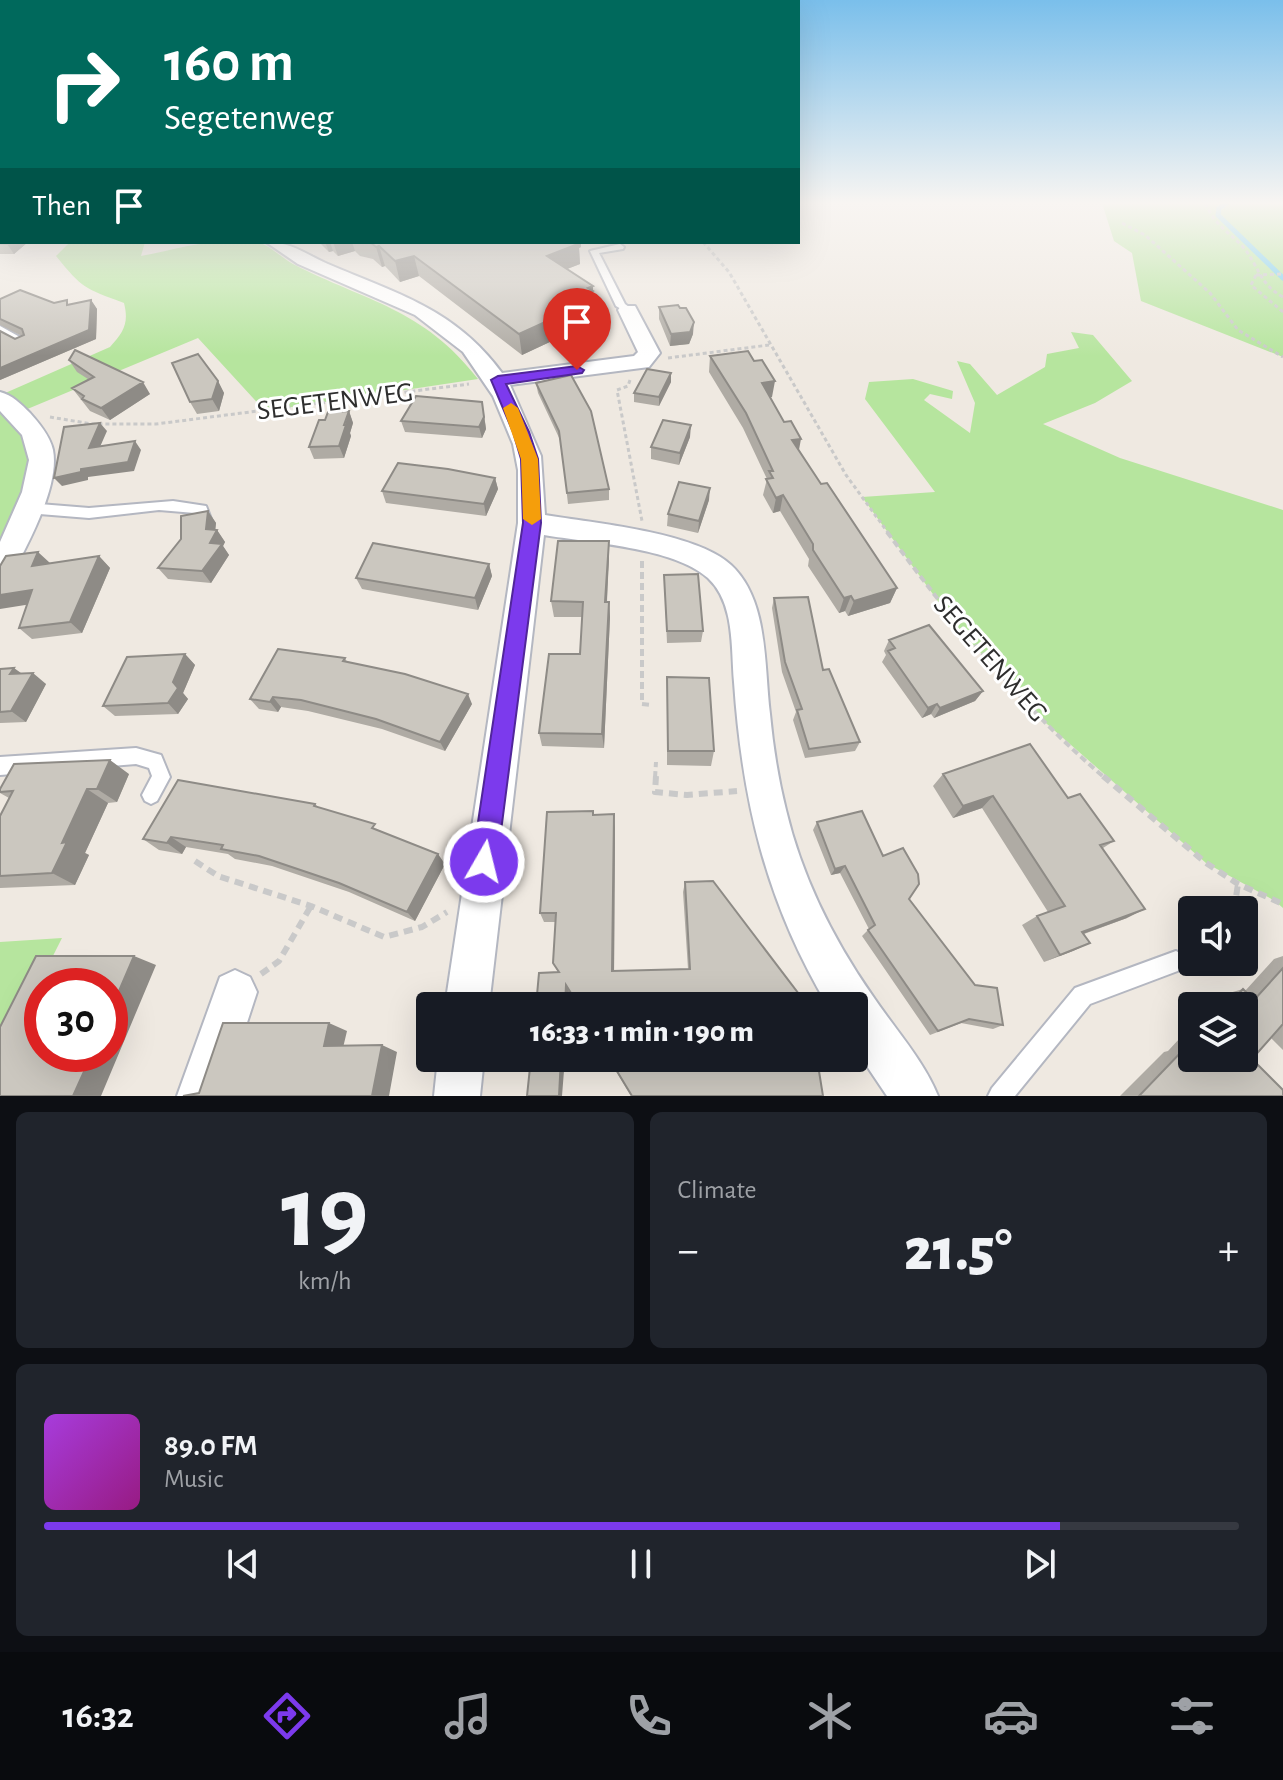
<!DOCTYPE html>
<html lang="en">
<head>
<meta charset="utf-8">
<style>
	:root { --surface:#171b24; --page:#20242c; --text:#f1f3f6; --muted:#9ea1a6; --line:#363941; --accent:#7c3aed }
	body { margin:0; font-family:"Alegreya Sans",sans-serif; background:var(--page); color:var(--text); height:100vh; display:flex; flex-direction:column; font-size:30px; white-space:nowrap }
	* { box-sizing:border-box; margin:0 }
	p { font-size:26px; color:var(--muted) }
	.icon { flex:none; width:44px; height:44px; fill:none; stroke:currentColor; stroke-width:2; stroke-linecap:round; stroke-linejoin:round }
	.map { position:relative; height:1096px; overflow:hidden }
	.drawer { display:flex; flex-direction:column; gap:16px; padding:16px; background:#0d0f14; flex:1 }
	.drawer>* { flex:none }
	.top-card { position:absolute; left:0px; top:0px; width:800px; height:244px; box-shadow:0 8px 32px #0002; background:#00695c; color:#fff; overflow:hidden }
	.buttons { position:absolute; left:1178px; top:896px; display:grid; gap:16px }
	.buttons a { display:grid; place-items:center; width:80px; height:80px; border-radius:8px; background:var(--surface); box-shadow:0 8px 32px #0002; font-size:40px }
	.speed { position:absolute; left:24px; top:968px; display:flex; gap:16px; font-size:40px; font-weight:700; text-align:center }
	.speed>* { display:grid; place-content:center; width:104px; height:104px; border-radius:50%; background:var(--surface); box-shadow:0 8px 32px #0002; line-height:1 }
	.speed .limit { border:12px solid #d22; background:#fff; color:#111 }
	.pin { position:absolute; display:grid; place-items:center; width:68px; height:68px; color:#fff; margin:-82px -34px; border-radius:50% 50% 50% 0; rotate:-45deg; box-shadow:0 0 8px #0007 }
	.pin .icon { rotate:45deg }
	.me { position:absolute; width:88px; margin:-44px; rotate:8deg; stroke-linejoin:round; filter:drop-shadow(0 0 6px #0008) }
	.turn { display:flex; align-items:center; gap:28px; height:168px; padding:0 32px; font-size:36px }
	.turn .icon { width:104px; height:104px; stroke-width:2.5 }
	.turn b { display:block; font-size:56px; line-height:68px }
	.then { display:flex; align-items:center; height:76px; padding:0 32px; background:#0003; gap:16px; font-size:30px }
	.big { font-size:60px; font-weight:800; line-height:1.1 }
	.drawer .card { flex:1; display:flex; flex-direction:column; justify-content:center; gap:12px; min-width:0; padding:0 28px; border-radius:12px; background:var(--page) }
	.drawer .dial { align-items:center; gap:0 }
	.dial b { font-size:104px; line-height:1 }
	.song { display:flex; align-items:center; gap:24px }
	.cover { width:96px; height:96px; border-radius:12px; background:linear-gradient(135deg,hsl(280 70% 55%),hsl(310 70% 35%)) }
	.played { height:8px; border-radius:4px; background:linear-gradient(90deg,var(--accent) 85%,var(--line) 85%) }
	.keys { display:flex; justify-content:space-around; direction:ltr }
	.heat { display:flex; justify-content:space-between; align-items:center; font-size:44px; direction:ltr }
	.drawer .tiles { flex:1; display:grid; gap:16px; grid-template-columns:1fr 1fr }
	.card:last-child { grid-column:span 2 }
	.trip { position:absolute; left:416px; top:992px; width:452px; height:80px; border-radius:8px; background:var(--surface); box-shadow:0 8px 32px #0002; font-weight:800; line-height:80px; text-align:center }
	.menu { display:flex; height:128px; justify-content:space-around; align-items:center; background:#090b0e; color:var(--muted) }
	.menu .icon { width:56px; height:56px }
	.menu .active { color:var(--accent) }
	.menu b { font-size:36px; color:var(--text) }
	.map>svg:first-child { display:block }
</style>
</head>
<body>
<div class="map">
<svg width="1283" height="1096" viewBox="0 0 1283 1096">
	<rect width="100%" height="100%" fill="#efe9e1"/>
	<!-- green -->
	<path fill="#b6e59e" d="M1102,203H1283V357L1141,301L1132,253L1114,241Z
		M70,242H145L141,256C178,249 218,236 257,242C268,244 282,258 293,264C367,302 423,308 478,379L265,411L198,338L25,410L3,394L110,347C124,332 129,323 124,303C84,288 83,289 56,256Z
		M1071,332L1093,335L1132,381L1095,403L1043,424L1120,458L1283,510V908L1275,901L1206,863L1039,717L957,627L862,497L935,492L865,399L869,382L913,379L953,391L952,399L930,394L924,400L970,433L975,403L957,361L970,364L997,395L1045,367L1047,354L1079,348Z
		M0,413C6,418 14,423 19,429C48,464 14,515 0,551Z
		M62,938L0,1061V942Z"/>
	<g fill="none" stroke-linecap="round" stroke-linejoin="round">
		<!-- stream -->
		<path stroke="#75cff0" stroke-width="5" d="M1227,203L1219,208L1218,215L1283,278"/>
		<!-- lane casing -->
		<g stroke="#b4b7c1" stroke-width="4">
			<path id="lane" d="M620,244L624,247L623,249L599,253L625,304L633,310L628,313L616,306L590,251Z
				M0,326L27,341L28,343L23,346L0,333Z
				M173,501L206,506L211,519L204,524L199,522L195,513L159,510L89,518L27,513L20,508L27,503L89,508Z
				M136,748L161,755L170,777L157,801L151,804L145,801L142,795L152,776L149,768L136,764L0,775V757Z
				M1176,951L1183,955L1187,962L1183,969L1090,1004L1015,1096H988L992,1088L1075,988Z"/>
		</g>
		<!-- street casing -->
		<g stroke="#b4b7c1" stroke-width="4">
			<path id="street" d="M266,242C292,242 305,254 328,264C398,294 455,309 502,373L634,356L638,352L618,310L621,306H635L660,353L649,367L510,385L541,456L545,515C593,523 696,532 731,565C769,600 764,667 770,714C773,746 778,778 786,810C802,877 833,939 872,995C894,1028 923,1059 938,1096H887L854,1047V1006H828C766,903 742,800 734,682C731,648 735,603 708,578C673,547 589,543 544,535L489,1006H445L518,523V470L513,444L493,396L463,352L415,315L298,264Z
				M0,392C12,395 21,404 30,413C39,423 50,436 53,450C60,486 27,546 10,578L0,581V542L22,492L29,460L22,435L0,411Z
				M235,970L250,977L257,992L223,1096H177L220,977Z
				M438,1058H484L480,1096H434Z"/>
		</g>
		<!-- path-far2 -->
		<path stroke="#c9c9c9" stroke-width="3" stroke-dasharray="4 3" stroke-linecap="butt" d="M1206,203C1213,224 1229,232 1243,247C1260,267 1258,283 1283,297
			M1122,223L1145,235L1210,293L1238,330L1283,357
			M703,242L729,272L846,475L889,534
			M1256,275L1251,285L1283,312
			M1256,275L1283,274
			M668,358L769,345
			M630,380L628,386L617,390L642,521
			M50,417L92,424H156L469,384"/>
		<!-- path-far1 -->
		<path stroke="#c9c9c9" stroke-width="4" stroke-dasharray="7 4" stroke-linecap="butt" d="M887,532C954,622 1019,705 1105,778
			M642,561V704L652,705
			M655,778L656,762"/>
		<!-- path -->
		<path stroke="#c9c9c9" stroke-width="6" stroke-dasharray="9 6" stroke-linecap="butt" d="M656,776L655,792L687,795L737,791
			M1103,776L1206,863L1238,884L1283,904
			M195,861L218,876L311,906L384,937L422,927L447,912
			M1234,910L1238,884
			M261,974L279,961L311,906"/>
		<!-- lane -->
		<use href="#lane" fill="#fff" fill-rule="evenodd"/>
		<!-- street -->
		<use href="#street" fill="#fff" fill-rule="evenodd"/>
	</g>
	<!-- wall -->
	<path fill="#afaba4" d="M0,203L28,242L14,254H0Z
		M319,242H581V247L579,248L580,264L567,269L593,286V295L598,298L599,319L522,355L419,276L400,282L385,266L382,267L373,259L360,256L355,251L338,256L333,251L329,252Z
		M0,299L70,305L91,300L97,309L96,339L0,380V331L15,339L22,336L0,325Z
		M659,307L693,334L689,344L670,346L659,319Z
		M710,356L772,397H770L799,450L821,484L897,588L890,603L848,616L845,611L839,613L808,566L809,559L780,511L773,513L763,495L767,479L743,428L709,372Z
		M69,360L150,394L110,420L90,411L72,388L88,379L77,372Z
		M671,373V382L659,406L634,402V393Z
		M218,381L224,393L219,411L197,414L190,402Z
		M536,383L609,489V500L568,504L561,442L538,393Z
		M349,411L353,423L350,433L351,436L344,458L314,459L309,447L325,420Z
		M484,414L486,429L482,438L405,432L401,421Z
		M690,437L679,465L651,459V447Z
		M495,478L498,489L486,516L386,503L382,491Z
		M709,500L698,533L667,526L668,514Z
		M208,511L216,523L215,530H217L225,542L223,546L229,555L211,583L168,579L158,568Z
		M99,556L110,568L82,633L32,639L19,628L27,605L50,564Z
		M609,557L607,602H609L610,617L604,748L542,746L539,733L580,654L582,617H554L551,601Z
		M489,564L492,576L478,610L362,589L356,578Z
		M664,575L703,631L701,642L667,643Z
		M774,598L823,670L860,742L855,751L805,758L793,720L796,712L782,672L772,608Z
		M889,640L983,691L975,701L934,718L931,714L922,718L882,662L886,655L884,651Z
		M185,654L195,665L183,693L188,699L178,714L115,716L103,706Z
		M345,658L347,662L472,704L445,751L382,729L308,711L281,707L278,712L259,709L250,699Z
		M0,669L22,674L46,684L26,722L0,723Z
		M667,677L714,751L711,766L667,765Z
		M129,774L117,802L108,803L85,853L89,855L75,885L0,888V816L9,798L0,793V789Z
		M943,774L1068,798L1114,841L1103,848L1127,918L1084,934L1090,943L1044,962L1022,925L1037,916L1048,912L982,808L953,818L933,786Z
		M315,804L319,808L381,831L445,864L415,921L349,892L272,866L235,859L228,854L186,847L182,854L159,850L143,839Z
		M593,815L615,827L614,971L688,969L683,892L685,882L808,1006H577L569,992L568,1006H536L558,972L553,963L556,922H544L540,913Z
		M817,822L883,856L909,899L1003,1025L993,1029L961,1023L930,1035L862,936L869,929L840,873L831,875L813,830Z
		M1283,956V1050L1271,1038L1252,1059L1283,1096H1120L1164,1052L1168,1051L1192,1025V1058L1244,1006H1210L1219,996L1243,989L1245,991L1274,959Z
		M608,1058H825L818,1065L823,1096H631Z"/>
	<!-- shaded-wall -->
	<path fill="#8e8b86" d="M10,242H28L14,254L7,244Z
		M325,242H330L333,251L329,252Z
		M333,242H352L355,251L338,256Z
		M563,242H581V247L579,248L580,264L549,276L547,256Z
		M379,246L385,266L382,267L376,247Z
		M414,256L419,276L400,282L395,261Z
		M593,286V300L598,298L599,319L522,355L519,334L588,288Z
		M91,300L97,309L96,339L0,380V368Z
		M694,322L693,334L689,344L670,346L671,334Z
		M671,373V382L659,406V397Z
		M218,381L224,393L219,411L212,399Z
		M775,381L772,397L760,399L762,383Z
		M143,382L150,394L110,420L101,408Z
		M482,402L486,429L482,438L479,427Z
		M349,411L353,423L350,433L351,436L344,458L339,446Z
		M100,423L107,431L96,456L89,448Z
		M691,425L690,437L679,465L680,453Z
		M801,439L798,455L792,440Z
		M135,441L141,450L134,471L88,477V480L62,486L54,478L81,469Z
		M495,478L498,489L486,516L484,504Z
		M710,488L709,500L698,533L699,521Z
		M783,495L780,511L773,513L776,498Z
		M208,511L216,523L215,533L217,530L225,542L223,546L229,555L211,583L202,571L210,543L206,529Z
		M609,541V557L606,617L605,602Z
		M38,552L50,563L32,566Z
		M99,556L110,568L82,633L70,622Z
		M489,564L492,576L478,610L475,598Z
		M897,588L890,603L848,616L854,601Z
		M32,590L44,602L0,609V595Z
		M851,596L845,611L839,613L844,598Z
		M609,602L610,617L604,748L602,734Z
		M185,654L195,665L183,693L188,699L178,714L168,703L173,682Z
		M14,668L28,678L10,674Z
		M33,673L46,684L26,722L11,711Z
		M983,691L975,701L934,718L940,708Z
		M468,694L472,704L445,751L440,742Z
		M273,697L281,707L278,712L270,702Z
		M937,704L931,714L922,718L928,708Z
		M110,760L129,774L117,802L97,789Z
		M87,789L108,803L85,853L89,855L75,885L52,873L62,843Z
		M993,796L982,808L953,818L963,806Z
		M614,814L615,827L614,978L612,971Z
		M171,837L186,847L182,854L167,843Z
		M438,854L445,864L415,921L407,912Z
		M845,866L840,873L831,875L835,869Z
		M1145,909L1127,918L1066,940L1082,932Z
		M1090,943L1073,951L1044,962L1060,955Z
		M134,956L156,965L101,1096H73L92,1054H110V1012Z
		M566,985L569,992L568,1006H565Z
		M329,1023L347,1031L342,1052L324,1046Z
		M382,1045L397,1052L389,1096H372Z
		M561,1058H565L562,1096H559Z"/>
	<!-- building -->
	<path fill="#cbc7bf" stroke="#8e8b86" stroke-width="2" d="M0,203H2V242H10L7,244H0Z
		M370,242H576L578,244L547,256L593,286L588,288L593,291L590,293L598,298L519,334L414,256L395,261L379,246L376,247Z
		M20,290L54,303L67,300V305L91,300L89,330L0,368V331L15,339L24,335L22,329L0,319V299Z
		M678,305L680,308H686L694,322L690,332L671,334L659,307Z
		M75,350L143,382L101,408L82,399L84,396L72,388L94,377L69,360Z
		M748,351L754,361L762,360L775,381L762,383L784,422L791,421L801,439L792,440L821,484L827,483L897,588L854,601L851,596L844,598L813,550V544L783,495L776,498L766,479L773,478L769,471H773L746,413L710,356Z
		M198,354L218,381L212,399L190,402L172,363Z
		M647,369L671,373L659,397L634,393Z
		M571,375L591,411L609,489L567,493L559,431L536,383Z
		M416,396L482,402L484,417L479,427L401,421Z
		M349,411L344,425H346L339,446L309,447L319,420H325L328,412Z
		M663,420L691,425L680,453L651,447Z
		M100,423L89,448L135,441L128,462L81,469V472L54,478L64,427Z
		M398,463L448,469L495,478L484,504L382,491Z
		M679,482L710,488L699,521L668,514Z
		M208,511L206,529L217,530L210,543L222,544L202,571L158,568L181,539V516Z
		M558,541H609L605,602H609L602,734L539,733L549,654H580L583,602L551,601Z
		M373,543L489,564L475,598L356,578Z
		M38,552L32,566L99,556L70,622L19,628L32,590L0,595V566L6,556Z
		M698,574L703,631H667L664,575Z
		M808,597L823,670L829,669L860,742L809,749L797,710L802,709L785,662L774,598Z
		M929,625L983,691L940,708L937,704L928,708L888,651L895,648L889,640Z
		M278,649L345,658L343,661L405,674L468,694L440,742L376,719L301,700L273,697L270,702L250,699Z
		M185,654L173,682L178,688L168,703L103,706L127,657Z
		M14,668L10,674L33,673L11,711L0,712V669Z
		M667,677L709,678L714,751H668Z
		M1030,744L1068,798L1080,794L1114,841L1100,845L1145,909L1082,932L1090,943L1060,955L1037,916L1065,906L993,796L963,806L943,774Z
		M110,760L97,789H87L62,843L67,842L52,873L0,876V816L13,791L0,792V789L14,764Z
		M178,780L315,804L314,806L375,824L372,828L438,854L407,912L339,883L259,856L221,849L223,845L171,837L167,843L143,839Z
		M593,811V815L614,814L612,971L690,969L685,882L713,881L808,1006H579L566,985L565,1006H536L539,973L559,972L553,963L556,913H540L547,812Z
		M862,811L883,856L903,848L918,874L919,884L909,899L975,985L997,988L1003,1025L969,1019L938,1031L868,930L875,925L845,866L835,869L817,822Z
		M36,956H134L110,1012V986H42V1054H92L73,1096H0V1027Z
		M1283,968V1024L1252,1059L1283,1090V1096H1139L1186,1047L1188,1049L1192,1045V1058H1244V1006H1227L1243,989L1254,1000Z
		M223,1023H329L324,1046L382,1045L372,1096H183L199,1093Z
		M531,1058H561L559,1096H527Z
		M609,1058H825L818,1065L823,1096H632Z"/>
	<!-- sky -->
	<linearGradient id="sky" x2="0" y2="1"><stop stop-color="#7abfeb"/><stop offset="0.57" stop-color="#f8f5f2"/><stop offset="1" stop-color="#f8f5f2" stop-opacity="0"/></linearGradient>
	<rect width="1283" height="356" fill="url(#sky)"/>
	<!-- route -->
	<path fill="#7c3aed" stroke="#51269a" stroke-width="2" d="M577,366L584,370L582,373L506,384L529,432L538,459L541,523L497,862L493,871L484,875L475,871L472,862L523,523L521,459L513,432L491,380L498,376Z"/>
	<!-- slow -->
	<path fill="#f59e0b" d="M511,403L518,408L538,459L541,519L532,525L523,519L521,459L503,408Z"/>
	<g text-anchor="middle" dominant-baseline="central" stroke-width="6" stroke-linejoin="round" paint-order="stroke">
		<!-- street labels -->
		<g font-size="28" fill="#2e2e2e" stroke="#fff">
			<text transform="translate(335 402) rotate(-7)">SEGETENWEG</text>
			<text transform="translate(990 659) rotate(49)">SEGETENWEG</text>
		</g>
	</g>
</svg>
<div class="buttons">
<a><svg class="icon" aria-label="sound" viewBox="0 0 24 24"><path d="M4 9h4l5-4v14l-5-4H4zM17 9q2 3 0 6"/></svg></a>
<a><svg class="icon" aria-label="layers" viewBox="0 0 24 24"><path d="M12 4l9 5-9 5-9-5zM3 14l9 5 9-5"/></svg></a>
</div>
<div class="speed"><div class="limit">30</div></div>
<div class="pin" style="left:577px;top:370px;background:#d93025"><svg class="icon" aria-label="arrive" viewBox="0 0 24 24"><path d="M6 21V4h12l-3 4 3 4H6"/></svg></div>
<svg class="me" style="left:484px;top:862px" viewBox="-20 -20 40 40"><circle r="17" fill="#7c3aed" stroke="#fff" stroke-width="3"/><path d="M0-11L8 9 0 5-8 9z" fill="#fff"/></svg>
<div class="trip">16:33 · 1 min · 190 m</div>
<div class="top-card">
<div class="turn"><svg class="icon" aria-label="right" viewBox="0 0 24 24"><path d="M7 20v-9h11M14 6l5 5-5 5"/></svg><div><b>160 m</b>Segetenweg</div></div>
<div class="then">Then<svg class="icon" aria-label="arrive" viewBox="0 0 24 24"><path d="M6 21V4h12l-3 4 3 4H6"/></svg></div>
</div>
</div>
<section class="drawer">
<div class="tiles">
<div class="card dial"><b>19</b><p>km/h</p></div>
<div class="card"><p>Climate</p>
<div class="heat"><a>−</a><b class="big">21.5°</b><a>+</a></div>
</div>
<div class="card">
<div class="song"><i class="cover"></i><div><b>89.0 FM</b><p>Music</p></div></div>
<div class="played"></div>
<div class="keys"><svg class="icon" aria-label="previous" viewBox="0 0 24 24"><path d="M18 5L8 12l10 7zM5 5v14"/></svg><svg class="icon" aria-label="pause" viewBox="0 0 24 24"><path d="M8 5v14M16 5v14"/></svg><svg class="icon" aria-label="next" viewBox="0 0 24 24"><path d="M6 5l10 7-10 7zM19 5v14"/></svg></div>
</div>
</div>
</section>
<nav class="menu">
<b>16:32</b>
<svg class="icon active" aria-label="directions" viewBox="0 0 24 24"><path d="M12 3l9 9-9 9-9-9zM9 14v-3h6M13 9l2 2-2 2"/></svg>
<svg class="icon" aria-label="music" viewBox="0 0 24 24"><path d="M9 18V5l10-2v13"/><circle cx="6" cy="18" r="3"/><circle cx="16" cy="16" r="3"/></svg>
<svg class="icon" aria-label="phone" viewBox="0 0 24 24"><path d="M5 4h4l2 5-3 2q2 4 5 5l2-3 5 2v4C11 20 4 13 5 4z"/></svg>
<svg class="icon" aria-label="climate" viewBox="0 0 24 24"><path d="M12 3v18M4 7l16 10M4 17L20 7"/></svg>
<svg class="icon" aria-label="car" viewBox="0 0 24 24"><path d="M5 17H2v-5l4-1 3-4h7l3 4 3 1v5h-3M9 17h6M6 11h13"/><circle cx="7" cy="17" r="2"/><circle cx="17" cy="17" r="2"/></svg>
<svg class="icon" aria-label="filters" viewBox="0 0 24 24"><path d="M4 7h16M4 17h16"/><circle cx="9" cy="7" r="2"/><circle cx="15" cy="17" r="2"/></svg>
</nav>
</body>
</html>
